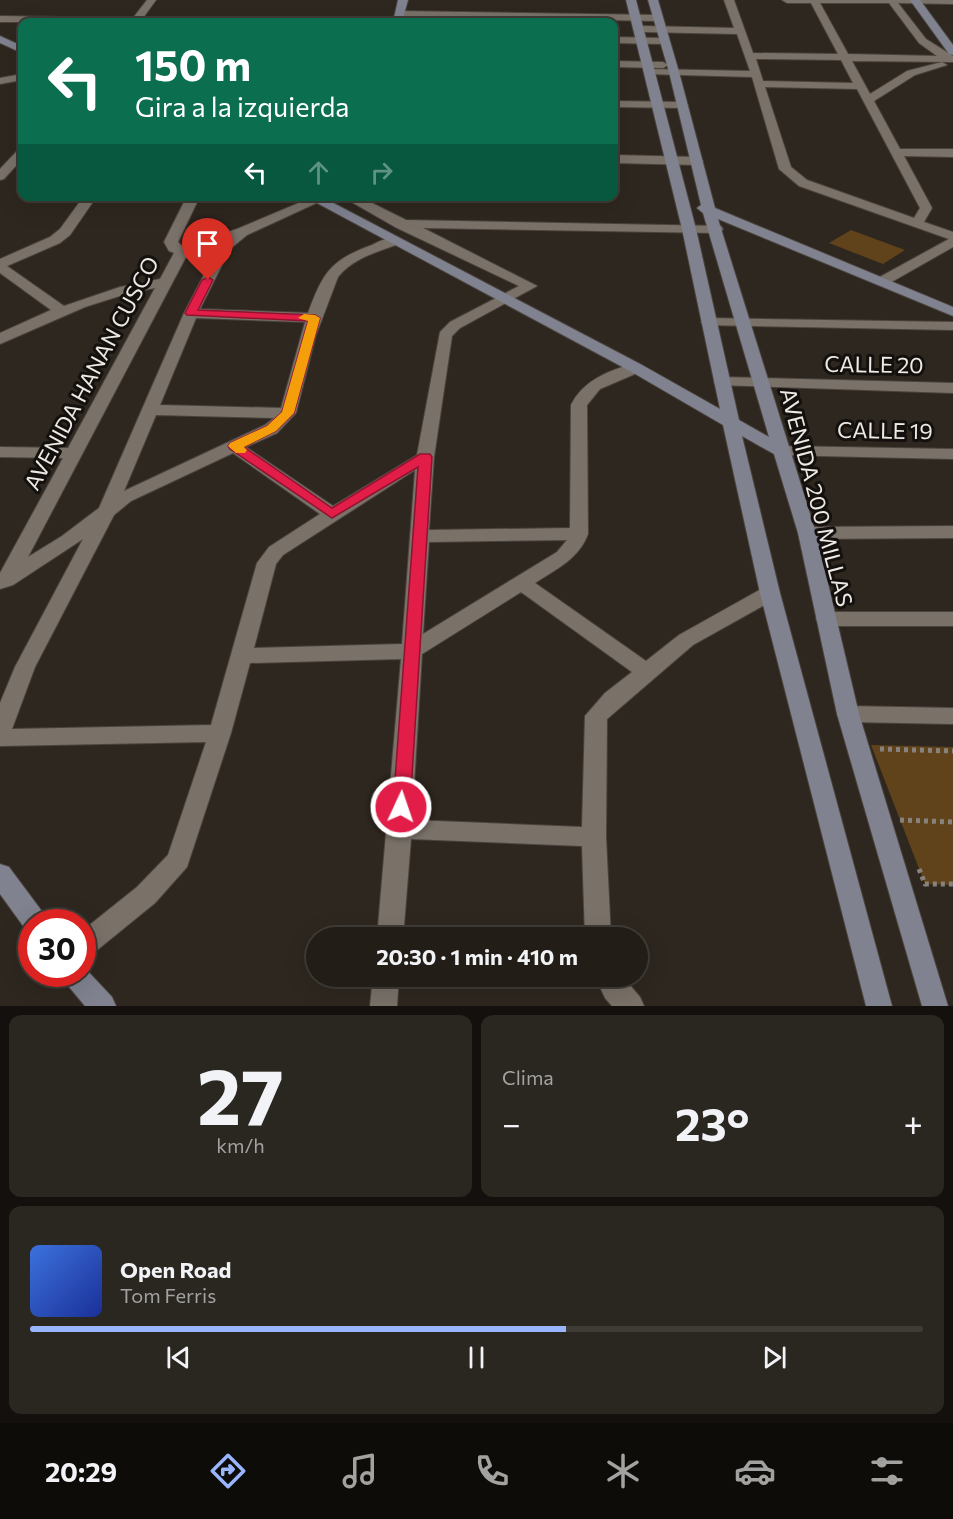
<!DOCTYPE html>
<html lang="es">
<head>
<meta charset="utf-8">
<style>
	:root { --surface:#221d17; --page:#2a2620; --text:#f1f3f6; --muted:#a2a2a1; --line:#3f3b36; --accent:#99b5fd }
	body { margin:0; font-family:Commissioner,sans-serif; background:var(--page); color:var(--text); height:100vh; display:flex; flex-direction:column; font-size:22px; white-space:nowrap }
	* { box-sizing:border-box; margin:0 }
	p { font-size:20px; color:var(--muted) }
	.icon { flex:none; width:33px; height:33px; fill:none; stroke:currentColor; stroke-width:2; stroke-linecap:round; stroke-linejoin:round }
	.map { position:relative; height:1006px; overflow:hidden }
	.drawer { display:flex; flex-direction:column; gap:9px; padding:9px; background:#13100d; flex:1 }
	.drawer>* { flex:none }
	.top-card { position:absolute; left:18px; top:18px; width:600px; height:183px; border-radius:12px; box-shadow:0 6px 24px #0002,0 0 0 2px var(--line); background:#0b6e4f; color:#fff; overflow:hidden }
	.speed { position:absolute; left:18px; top:909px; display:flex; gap:12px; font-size:30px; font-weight:700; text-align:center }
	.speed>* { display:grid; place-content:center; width:78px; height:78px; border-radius:50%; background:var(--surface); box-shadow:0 6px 24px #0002,0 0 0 2px var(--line); line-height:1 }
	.speed .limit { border:9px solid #d22; background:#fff; color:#111 }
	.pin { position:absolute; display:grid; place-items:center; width:51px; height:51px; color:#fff; margin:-62px -26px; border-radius:50% 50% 50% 0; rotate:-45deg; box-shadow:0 0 6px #0007 }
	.pin .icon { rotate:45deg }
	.me { position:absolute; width:66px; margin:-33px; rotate:3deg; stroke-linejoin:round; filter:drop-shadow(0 0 4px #0008) }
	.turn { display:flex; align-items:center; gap:21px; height:126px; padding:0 18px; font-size:27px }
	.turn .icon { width:78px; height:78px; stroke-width:2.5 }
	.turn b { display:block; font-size:42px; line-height:51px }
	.lanes { display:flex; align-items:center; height:57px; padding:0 18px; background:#0003; justify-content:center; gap:30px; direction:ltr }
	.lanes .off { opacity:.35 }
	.big { font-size:45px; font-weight:700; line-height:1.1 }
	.drawer .widget { flex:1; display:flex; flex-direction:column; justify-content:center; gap:9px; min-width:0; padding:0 21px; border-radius:12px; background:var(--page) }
	.drawer .dial { align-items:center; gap:0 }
	.dial b { font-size:78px; line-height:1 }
	.song { display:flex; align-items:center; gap:18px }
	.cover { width:72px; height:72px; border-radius:9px; background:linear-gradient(135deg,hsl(220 70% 55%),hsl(230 70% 35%)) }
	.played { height:6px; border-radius:3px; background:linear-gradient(90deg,var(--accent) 60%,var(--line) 60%) }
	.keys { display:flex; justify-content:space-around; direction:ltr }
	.heat { display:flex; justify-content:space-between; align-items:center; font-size:33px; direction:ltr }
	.drawer .tiles { flex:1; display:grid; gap:9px; grid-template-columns:1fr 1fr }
	.widget:last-child { grid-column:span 2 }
	.trip { position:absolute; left:306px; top:927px; width:342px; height:60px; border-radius:30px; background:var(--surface); box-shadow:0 6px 24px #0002,0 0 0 2px var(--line); font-weight:700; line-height:60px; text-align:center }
	.tab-bar { display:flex; height:96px; justify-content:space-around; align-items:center; background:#0e0c09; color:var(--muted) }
	.tab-bar .icon { width:42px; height:42px }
	.tab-bar .active { color:var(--accent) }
	.tab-bar b { font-size:27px; color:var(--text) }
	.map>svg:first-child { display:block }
</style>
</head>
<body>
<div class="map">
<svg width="953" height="1006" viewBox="0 0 953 1006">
	<rect width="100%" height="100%" fill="#2e271f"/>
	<!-- green -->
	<path fill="#60421b" d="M851,230L905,250L883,264L829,243Z
		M871,745L953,747V885L925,884Z"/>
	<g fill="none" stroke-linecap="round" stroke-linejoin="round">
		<!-- street casing -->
		<g stroke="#4a443e" stroke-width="2">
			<path id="street" d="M147,0H156L140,22H0V16L133,18Z
				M724,0H734L753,53L838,54L811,3H787L782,0H953V4L898,3L926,39L953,56V62L852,61L870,94L907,71L942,62L947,65L915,75L874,101L900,149H953V157L904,156L932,208L924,222L953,232V247L888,284H878L876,281L878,278L949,239L799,186L779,169L752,77L645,74L644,72L649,69L750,71L737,34L644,32L639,29L644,26L734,28ZM820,3H889L919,43L937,56L848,54ZM756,59L841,60L853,83L763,81ZM765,87L857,89L920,208L914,218L807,180L791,167Z
				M399,11L658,15L663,18L658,21L396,16V12Z
				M614,37L660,38L665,41L660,44L614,43Z
				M614,61L663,62L668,65L663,68L614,67Z
				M22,74V80L0,84V78Z
				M614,101L683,102L688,105L683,108L614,107Z
				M22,148V159L4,179L0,180V169L18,150Z
				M614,155L697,157L703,161L697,165L614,163Z
				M84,196H97L70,235L60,243L7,266L64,306L120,287L160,279L174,253L169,251L164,242L187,196H200L178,242L183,247L237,229L313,197L318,196L323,200L247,235L230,249L200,309L308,313C323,273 330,260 372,245C380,241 390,236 399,238L401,241L399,244C377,252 353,258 338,277L316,335L296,413L277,433L246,447L333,506L417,455L440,332L450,322L519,286L395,227L341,196H358L406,220L721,226L723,229L721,232L716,233L423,228L537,286L460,328L452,336L434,457L429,530L570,528L571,405C583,380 610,370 636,363L644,368L642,371L600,389L587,405L588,534C579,559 556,569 535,583L646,661L679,635L763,588L770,586L777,588L780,593L777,598L693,645L607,719L606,837L611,938H585L582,846L411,839L403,938H377L401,659L250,663L231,733L187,867L155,903L91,955L82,958V931L137,887L168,855L206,742L0,746V703L15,667L83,539L13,585L0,589V573L63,458L0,457V447L68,448L155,288L129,293L85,307L0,344V333L51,310L0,273V259L50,237L60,229ZM220,244L184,313L99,508L62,536L28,557L187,255ZM196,318L305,322L281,408L160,405ZM156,415L274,418L265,425L124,491ZM233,453L320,514L269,547L257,563L211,725L12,729L35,667L114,515L131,501ZM415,470L402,644L254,648L276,564L283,555ZM567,540L557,552L423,634L429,542ZM521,592L632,672L605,693L585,716L582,827L412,820L422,654Z
				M708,318L953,322V330L703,325L701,322Z
				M722,377L953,383V393L716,385L714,382Z
				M781,446L953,449V459L775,455L772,451L775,447Z
				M953,526V538L807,539L800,537L798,533L800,529L807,527Z
				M826,612H953V626H826L819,624L816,619L819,614Z
				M848,706L953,708V724L848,722L840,720L837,714L840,708Z
				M373,976H399L397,1006H370Z
				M595,976H622L640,997L644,1006H612L605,998Z"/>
		</g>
		<!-- secondary casing -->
		<g stroke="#4a443e" stroke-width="2">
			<path id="secondary" d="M398,0H408L402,22H393Z
				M626,0H636L696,229L739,420L769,437L703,213L697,208L701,205L669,72L648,0H658L679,72L715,208L953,307V316L718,219L816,533L859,714L948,1006H922L837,714L798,533L774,454L742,436L780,593L892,1006H866L760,593L723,425L630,371L304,196H320L642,365L720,409L682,229Z
				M910,0H920L953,45V55L949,54Z
				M0,36L22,46V53L0,43Z
				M0,864L9,867L44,914L48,922H32V932L26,930L0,894Z
				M82,965L112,997L116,1006H85L65,982L61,974H82Z"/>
		</g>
		<!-- path -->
		<path stroke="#88827c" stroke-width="5" stroke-dasharray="4 4" stroke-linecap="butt" d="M880,749L953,751
			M900,820L953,822
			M919,869L925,884H953"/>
		<!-- street -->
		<use href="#street" fill="#7a7269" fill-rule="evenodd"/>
		<!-- secondary -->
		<use href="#secondary" fill="#808290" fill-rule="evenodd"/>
	</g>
	<!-- route -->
	<path fill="#e11d48" stroke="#92132f" stroke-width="1.5" d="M208,277L213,280L198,310L315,315L320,318L294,413L276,431L244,447L332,508L420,454H430L432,457L410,807L408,812L401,814L395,812L393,807L418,467L332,518L230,449L228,446L230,443L267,426L282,412L308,321L187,315L185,313L202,280Z"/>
	<!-- slow -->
	<path fill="#f59e0b" d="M304,314L315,315L320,318L294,413L276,431L244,447L247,450L245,453H236L228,446L230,443L267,426L282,412L308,321L298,318Z"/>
	<g text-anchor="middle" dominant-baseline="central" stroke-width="6" stroke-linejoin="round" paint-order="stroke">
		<!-- street labels -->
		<g font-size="22" fill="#ede9e4" stroke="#13100d">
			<text transform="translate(874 364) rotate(1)">CALLE 20</text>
			<text transform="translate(91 373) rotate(-62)">AVENIDA HANAN CUSCO</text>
			<text transform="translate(885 430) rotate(1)">CALLE 19</text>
			<text transform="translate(817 497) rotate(75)">AVENIDA 200 MILLAS</text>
		</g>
	</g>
</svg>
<div class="speed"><div class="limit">30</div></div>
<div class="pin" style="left:208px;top:280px;background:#d93025"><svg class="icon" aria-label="arrive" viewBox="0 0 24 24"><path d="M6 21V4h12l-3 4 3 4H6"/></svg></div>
<svg class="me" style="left:401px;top:807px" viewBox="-20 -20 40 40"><circle r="17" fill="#e11d48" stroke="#fff" stroke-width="3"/><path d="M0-11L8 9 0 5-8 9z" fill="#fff"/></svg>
<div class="trip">20:30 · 1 min · 410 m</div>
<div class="top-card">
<div class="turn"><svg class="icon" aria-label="left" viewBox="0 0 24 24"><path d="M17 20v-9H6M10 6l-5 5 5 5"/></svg><div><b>150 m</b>Gira a la izquierda</div></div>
<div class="lanes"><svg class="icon" aria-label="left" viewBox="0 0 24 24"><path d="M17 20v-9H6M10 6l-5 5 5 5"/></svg><svg class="icon off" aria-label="ahead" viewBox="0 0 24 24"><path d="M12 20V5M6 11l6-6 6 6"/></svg><svg class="icon off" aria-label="right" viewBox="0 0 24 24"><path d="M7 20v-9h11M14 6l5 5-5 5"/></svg></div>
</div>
</div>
<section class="drawer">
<div class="tiles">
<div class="widget dial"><b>27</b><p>km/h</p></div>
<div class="widget"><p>Clima</p>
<div class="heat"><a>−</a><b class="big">23°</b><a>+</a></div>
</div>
<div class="widget">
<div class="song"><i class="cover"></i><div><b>Open Road</b><p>Tom Ferris</p></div></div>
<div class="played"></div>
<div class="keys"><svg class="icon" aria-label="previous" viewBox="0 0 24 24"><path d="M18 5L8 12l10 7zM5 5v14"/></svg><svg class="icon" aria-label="pause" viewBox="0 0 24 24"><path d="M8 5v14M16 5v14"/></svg><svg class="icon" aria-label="next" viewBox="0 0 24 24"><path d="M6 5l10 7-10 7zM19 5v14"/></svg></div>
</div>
</div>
</section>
<nav class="tab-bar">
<b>20:29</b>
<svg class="icon active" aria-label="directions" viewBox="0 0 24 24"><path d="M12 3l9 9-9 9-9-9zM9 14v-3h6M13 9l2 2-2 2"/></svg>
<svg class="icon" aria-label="music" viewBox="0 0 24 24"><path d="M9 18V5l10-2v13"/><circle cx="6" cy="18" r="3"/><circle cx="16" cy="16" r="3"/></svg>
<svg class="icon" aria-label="phone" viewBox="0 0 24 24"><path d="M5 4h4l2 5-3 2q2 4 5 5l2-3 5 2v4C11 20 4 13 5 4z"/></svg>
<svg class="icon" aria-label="climate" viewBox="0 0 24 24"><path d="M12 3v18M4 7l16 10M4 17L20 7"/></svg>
<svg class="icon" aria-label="car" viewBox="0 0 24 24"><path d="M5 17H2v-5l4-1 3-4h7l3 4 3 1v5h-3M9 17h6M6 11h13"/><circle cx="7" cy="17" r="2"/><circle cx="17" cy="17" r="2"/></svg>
<svg class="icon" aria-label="filters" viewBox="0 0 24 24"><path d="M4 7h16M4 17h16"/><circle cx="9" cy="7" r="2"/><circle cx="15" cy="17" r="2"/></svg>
</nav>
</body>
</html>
